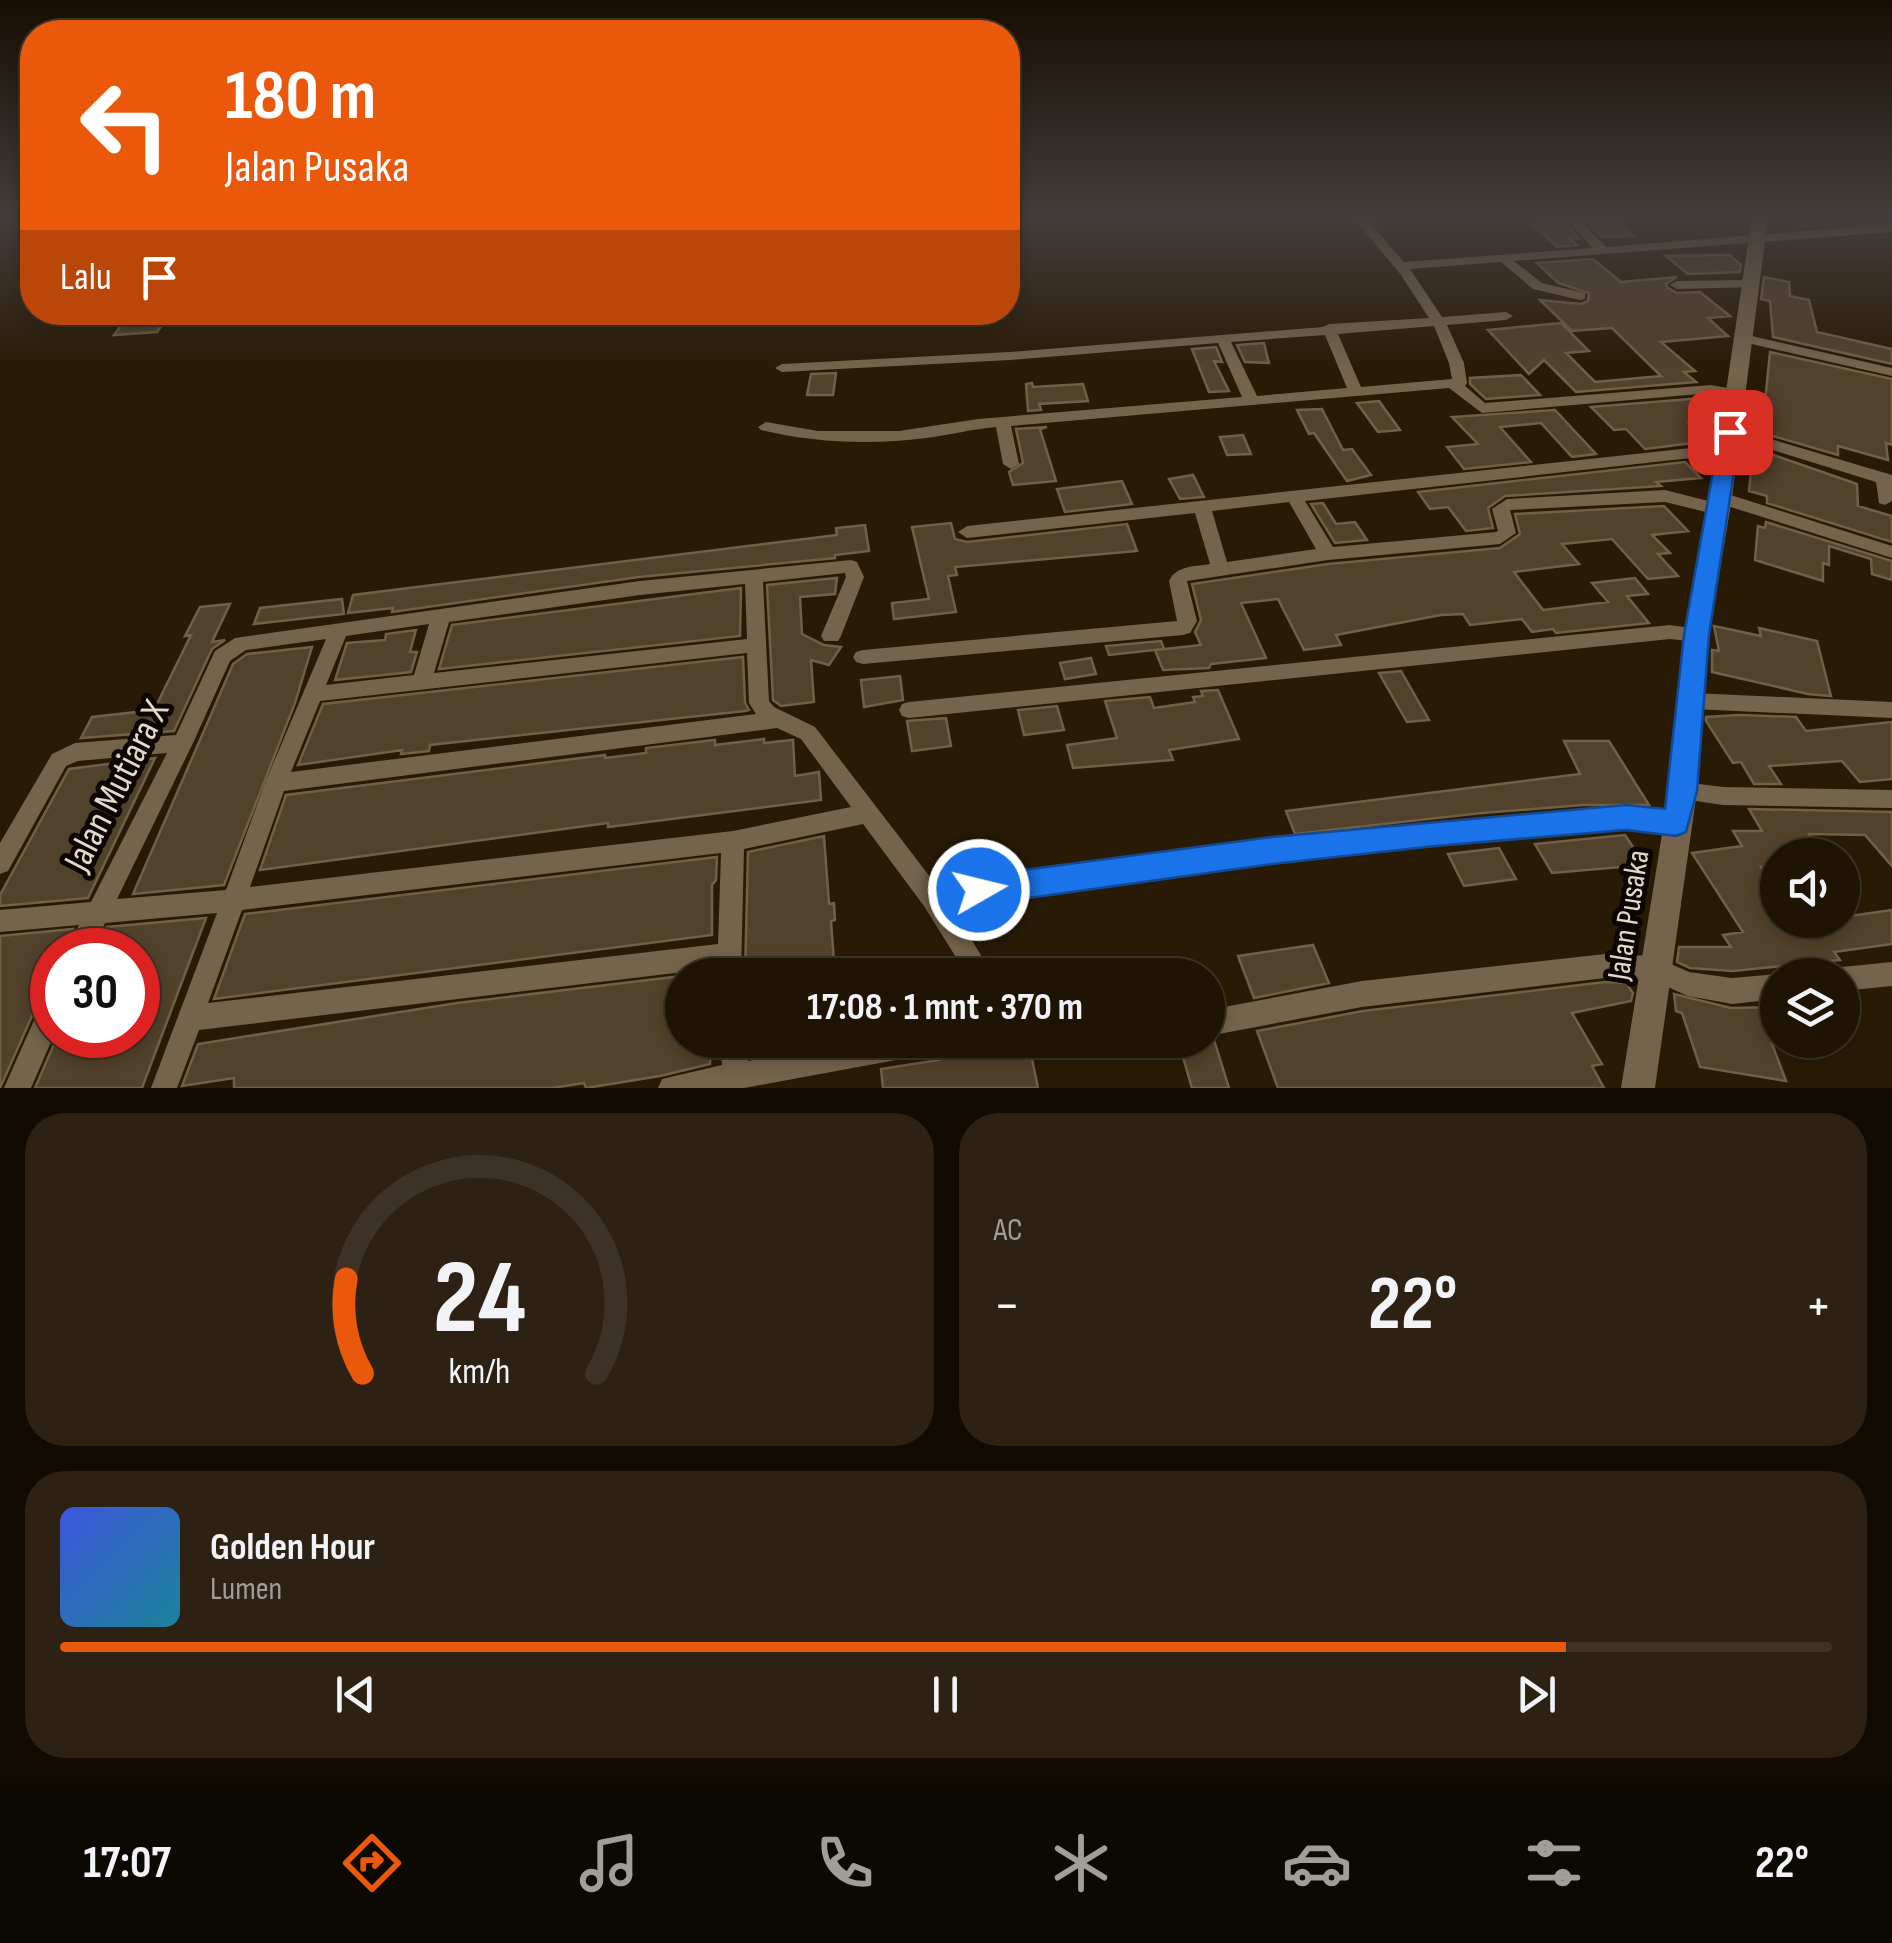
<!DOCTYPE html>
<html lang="id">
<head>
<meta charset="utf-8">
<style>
	:root { --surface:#1f1404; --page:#2c2113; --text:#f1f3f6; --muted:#a19e9a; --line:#3c3326; --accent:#ea580c }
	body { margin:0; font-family:"Sofia Sans Condensed",sans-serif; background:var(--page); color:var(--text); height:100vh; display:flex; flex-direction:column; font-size:38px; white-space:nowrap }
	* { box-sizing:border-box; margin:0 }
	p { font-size:32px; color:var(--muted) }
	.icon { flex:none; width:55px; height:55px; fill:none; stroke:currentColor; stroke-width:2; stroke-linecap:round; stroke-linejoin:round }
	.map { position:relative; height:1088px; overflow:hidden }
	.drawer { display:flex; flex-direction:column; gap:25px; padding:25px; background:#110b02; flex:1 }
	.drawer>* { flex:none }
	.hud { position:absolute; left:20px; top:20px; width:1000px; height:305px; border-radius:40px; box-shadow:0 5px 15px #0003,0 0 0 2px var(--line); background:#ea580c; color:#fff; overflow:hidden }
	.tools { position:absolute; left:1760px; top:838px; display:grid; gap:20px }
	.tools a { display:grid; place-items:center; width:100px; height:100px; border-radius:50%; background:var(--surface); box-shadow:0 5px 15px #0003,0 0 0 2px var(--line); font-size:50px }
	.speed { position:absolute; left:30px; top:928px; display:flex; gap:20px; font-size:50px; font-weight:700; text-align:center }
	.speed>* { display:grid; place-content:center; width:130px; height:130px; border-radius:50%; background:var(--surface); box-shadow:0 5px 15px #0003,0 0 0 2px var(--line); line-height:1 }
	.speed .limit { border:15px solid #d22; background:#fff; color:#111 }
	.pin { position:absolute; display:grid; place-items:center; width:85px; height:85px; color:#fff; margin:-42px; border-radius:20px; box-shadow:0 5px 15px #0006 }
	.me { position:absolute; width:110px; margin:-55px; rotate:82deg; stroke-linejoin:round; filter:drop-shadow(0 0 8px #0008) }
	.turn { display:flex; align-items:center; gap:35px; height:210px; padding:0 40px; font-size:45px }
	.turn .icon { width:130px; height:130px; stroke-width:2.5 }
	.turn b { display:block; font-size:70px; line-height:85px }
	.then { display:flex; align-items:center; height:95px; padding:0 40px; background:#0003; gap:20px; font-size:38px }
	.big { font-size:75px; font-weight:700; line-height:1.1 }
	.drawer .card { flex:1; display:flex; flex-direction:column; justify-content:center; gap:15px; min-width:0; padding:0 35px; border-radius:40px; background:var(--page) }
	.drawer .dial { align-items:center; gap:0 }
	.dial svg { height:260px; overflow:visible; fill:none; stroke:var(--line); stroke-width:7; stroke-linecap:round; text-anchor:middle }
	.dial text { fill:var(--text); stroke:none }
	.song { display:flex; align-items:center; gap:30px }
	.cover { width:120px; height:120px; border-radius:15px; background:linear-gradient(135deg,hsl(230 70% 55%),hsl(190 70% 35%)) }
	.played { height:10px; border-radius:5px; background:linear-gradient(90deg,var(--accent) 85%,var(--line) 85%) }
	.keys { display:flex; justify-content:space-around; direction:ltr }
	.heat { display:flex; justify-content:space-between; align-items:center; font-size:55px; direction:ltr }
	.drawer .tiles { flex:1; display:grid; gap:25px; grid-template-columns:1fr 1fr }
	.card:last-child { grid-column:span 2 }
	.trip { position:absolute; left:665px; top:958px; width:560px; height:100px; border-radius:50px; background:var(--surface); box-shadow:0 5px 15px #0003,0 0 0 2px var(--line); font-weight:700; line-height:100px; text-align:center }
	.dock { display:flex; height:160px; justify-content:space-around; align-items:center; background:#0c0802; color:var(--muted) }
	.dock .icon { width:70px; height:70px }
	.dock .selected { color:var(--accent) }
	.dock b { font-size:45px; color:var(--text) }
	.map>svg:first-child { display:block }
</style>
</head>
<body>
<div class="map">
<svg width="1892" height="1088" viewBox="0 0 1892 1088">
	<rect width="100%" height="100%" fill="#291a05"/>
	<!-- building -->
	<path fill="#52412b" stroke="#715f48" stroke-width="2.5" d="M1549,221L1565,223L1579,238H1569L1577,245L1557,247L1533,225Z
		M1617,221L1634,236L1602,237L1587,222Z
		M1730,255L1741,265L1740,272L1688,274L1666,256Z
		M1593,259L1621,282L1677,277L1666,284L1668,288L1677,293L1700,292L1730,316L1708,318L1728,336L1661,342L1695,371L1684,372L1696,382L1576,392L1544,360L1529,374L1488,330L1561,323L1589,351L1566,353L1595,382L1661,376L1612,328L1572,331L1540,300L1581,304L1588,301L1589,293L1558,283L1537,263Z
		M1764,277L1789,282L1790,296L1809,300L1817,332L1892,349V364L1773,337L1770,301L1761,299Z
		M131,312H171L157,332L114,335Z
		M1264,343L1269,363L1245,362L1237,345Z
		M1216,347L1222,362L1214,361L1229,391L1209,392L1192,349Z
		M1770,352L1892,379V445L1886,443L1888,460L1838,446V455L1766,434L1768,413L1764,412Z
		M836,373L833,395H807L811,374Z
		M1521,375L1540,395L1486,399L1470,384V378Z
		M1032,383L1033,387L1083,384L1088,401L1039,404L1041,410L1028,411L1026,384Z
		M1702,398L1710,405L1703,406L1718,420L1689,423L1709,441L1645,449L1626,429L1614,430L1591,407Z
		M1379,401L1400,430L1378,432L1357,403Z
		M1322,409L1343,450L1352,449L1371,475L1347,481L1314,433L1309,434L1297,410Z
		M1555,410L1596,454L1572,457L1541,423L1500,427L1531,462L1464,469L1447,447L1478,444L1452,417Z
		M1047,427L1040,429L1056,481L1013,485L1009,472L1023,463L1016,429Z
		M1243,435L1251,454L1227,455L1220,437Z
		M1753,451L1762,459V451L1857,484L1858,506L1892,516V542L1767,503V496L1749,491Z
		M1685,462L1701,478L1656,482L1661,486L1505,496L1488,508L1493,528L1466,531L1448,507L1430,509L1418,492Z
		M1193,475L1204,497L1180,499L1169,479Z
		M1122,481L1132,504L1065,512L1057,489Z
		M1323,503L1336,524L1355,522L1367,540L1335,543L1311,504Z
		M1664,506L1688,531L1652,535L1670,553L1658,554L1678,576L1648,579L1612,539L1562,544L1579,564L1514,572L1543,610L1608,602L1592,583L1635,578L1648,594L1627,596L1649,623L1556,633L1553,629L1532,632L1522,619L1470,625L1463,614L1441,615L1336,635L1341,645L1304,650L1278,599L1241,603L1266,658L1211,664L1209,668L1163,670L1155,650L1201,645L1195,632L1201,620L1192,584L1328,564L1500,548L1520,534L1515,514Z
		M1766,522L1892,561V580L1872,574L1871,559L1829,546V565L1823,563V581L1755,560L1758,526L1765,528Z
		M951,523L955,539L967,542L1127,524L1137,551L955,567L957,575L948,576L956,612L894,619L892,603L929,599L912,527Z
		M865,525L869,551L835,555V558L639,577L392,612L393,608L348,613L353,595L837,535L836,528Z
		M837,578L835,594L800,597L802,634L824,645L841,647L829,665L811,660L814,702L781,706L773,700L767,585Z
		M741,588L740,636L439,669L452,625Z
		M342,599L344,614L254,624L260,608Z
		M230,604L212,642L225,640L212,649L174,731L81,738L92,717L154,710L191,635L185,636L200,607Z
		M1714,626L1761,636L1759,628L1817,641L1831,696L1808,694L1712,672V650L1719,651Z
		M416,630L410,652H417L411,672L335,680L347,643L385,640L386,634Z
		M1161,641L1164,649L1109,655L1106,646Z
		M312,647L295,703L224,885L133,894L233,664L247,654Z
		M743,657L745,703L749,710L745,711L430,745L429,751L401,754L402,750L298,765L323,704Z
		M1091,658L1096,674L1065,679L1060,663Z
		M1401,671L1429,720L1407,722L1379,673Z
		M900,676L903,700L864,707L861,680Z
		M1218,690L1239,739L1169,750L1173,760L1073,768L1067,745L1117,738L1105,701L1150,697L1154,708L1195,702L1193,697L1203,696L1201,691Z
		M1057,706L1064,730L1024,735L1018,710Z
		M1739,715L1796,717L1806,731L1892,722V779L1860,782L1842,761L1769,766L1781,784H1754L1741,762L1733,763L1706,721V717Z
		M946,718L951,746L912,751L907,721Z
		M764,739V743L793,740L795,776L819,772L821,800L608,827V823L260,870L286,795L605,755V758L646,753V748L715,740V745Z
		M1564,741H1609L1649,805H1583L1482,813L1295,834L1286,811L1580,774Z
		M155,758L88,898L0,906V895L69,769Z
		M1749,809L1892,812V866L1865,835L1809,834L1822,855H1778V867H1761L1778,892V925L1842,920V917L1892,910V944L1834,952L1840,960L1733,971L1690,968L1677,962L1679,947H1731L1723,935L1743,932L1692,853L1742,846L1733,831H1762Z
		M1625,835L1645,865L1552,873L1535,844Z
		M824,836L829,904L834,903L835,920L831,921L835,975H745L748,852Z
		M1499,848L1516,879L1464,886L1448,854Z
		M717,857L716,880L712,885V935L214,999L245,914Z
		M206,918L142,1088H35L58,1035H138V950H96L107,927Z
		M73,929L63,950H52V985L40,998L0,1088V936Z
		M1313,945L1329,983L1254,998L1238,956Z
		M682,976V1040H711L710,1064L660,1076L586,1088L584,1083L552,1088H234V1078L182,1086L198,1044L457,1003Z
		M1605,982L1626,983L1633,993L1631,1001L1572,1013L1602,1064L1592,1066L1604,1088H1278L1257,1031L1363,1011Z
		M1674,994L1731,1008L1778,1007V1035L1768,1033L1786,1081L1700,1067L1682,1013L1676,1011Z
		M1178,1040H1214L1229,1088H1192Z
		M1029,1044L1038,1088H883L881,1069L939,1060L938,1055L944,1053Z"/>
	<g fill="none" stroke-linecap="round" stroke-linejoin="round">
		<!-- minor -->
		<path fill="#75634c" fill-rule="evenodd" d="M1353,217H1365L1404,262L1593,248L1565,217H1577L1606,247L1892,224V232L1514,261L1542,283L1585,293V299L1580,300L1533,289L1501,262L1410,269L1442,317L1506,312L1513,316L1506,320L1447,325L1464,363L1467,383L1465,386L1485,403L1711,385L1740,390L1742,393L1735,397L1711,393L1482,413L1449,388L1011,426L1019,464L1011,469L1003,464L996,427C972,429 950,435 926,438C871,445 815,443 761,430L758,427L766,422L818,431H899L978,419L1242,397L1218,343L1010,360L782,372L775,368L782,364L1010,352L1323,327L1329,324L1429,318L1401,275ZM1434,326L1449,363L1452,379L1361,387L1338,334ZM1325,335L1347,388L1257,396L1231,342Z
			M1749,280L1756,284L1754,287L1677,289L1670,285L1677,281Z
			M1743,334L1892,368V376L1738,341V335Z
			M1730,427L1892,475V501L1885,505L1879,503L1876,482L1724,435L1722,432Z
			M1691,448L1731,458L1733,462L1725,467L1691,458L1305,501L1333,547L1496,532L1498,531L1492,509L1507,499L1665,490L1724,505L1726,509L1724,513L1718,515L1665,502L1510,510L1516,533L1500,544L1328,560L1187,581L1197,621L1190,633L1183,635L863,664L856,662L853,657L856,652L863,650L1177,621L1169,581C1177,565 1193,567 1210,564L1195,513L967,538L958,532L967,526ZM1289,502L1316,549L1227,562L1212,511Z
			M1721,492L1892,546V558L1715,502L1713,498L1715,494Z
			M851,560L857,562L864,577L841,636L838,641H824L821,636L846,577L845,573L763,582L769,701L774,707L815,727L937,886C1118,857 1298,836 1480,819C1533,814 1635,798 1684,816L1687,823L1684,830L1676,833C1595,824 1514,835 1433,843C1272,858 1111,879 951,906L993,975H967L924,906L863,824L744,849L741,975H717V968L199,1030L177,1088H151L217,913L105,923L92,950H67L79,925L0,932V910L91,902L167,753L78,761L66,766L8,871L0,874V843L52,754L75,743L176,735L215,651L235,638L640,581ZM745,584L747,639L434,673L449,622L640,595ZM429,624L414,675L326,685L346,636ZM326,639L265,783L226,890L117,899L193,743L230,661L246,650ZM747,653L749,703L756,714L291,772L320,701ZM777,728L801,739L851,807L733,831L250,887L284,791ZM721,853L718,944L208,1003L242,910Z
			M1670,625L1704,630L1707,635L1704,640L1697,642L1670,639L909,718L902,716L899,710L902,704L909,702Z
			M1692,693L1892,702V718L1692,709L1685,707L1682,701L1685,695Z
			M1683,782L1723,787L1892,790V808L1723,805L1675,798L1672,791L1675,784Z
			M1605,954L1653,956L1689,972L1732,978L1778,974L1782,975H1778V999L1732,1004L1688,996L1652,980L1605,978L1362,1007L1208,1036V1010L1362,981Z
			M1892,962V986L1842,991V975H1831L1833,970L1842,967Z
			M52,996L54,1035L31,1088H4L43,1000Z
			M720,1040H746L748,1061L862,1040H947L943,1049L934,1053L744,1088H658L662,1079L722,1065Z"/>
		<!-- tertiary -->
		<path fill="#75634c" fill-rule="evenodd" d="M1752,217H1768L1732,498L1709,635L1697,791L1655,1088H1621L1669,791L1685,635L1710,498Z"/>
	</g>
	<!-- sky -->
	<linearGradient id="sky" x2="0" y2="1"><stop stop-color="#170e03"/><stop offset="0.59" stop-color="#433e3b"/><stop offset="1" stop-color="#433e3b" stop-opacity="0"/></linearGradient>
	<rect width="1892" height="369" fill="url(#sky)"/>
	<!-- route -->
	<path fill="#1a73e8" stroke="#114b97" stroke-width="2.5" d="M1730,425L1740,432L1709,635L1697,791L1686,832L1676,836L1626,830L1435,846L1272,864L979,905L968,901L964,890L968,880L979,876L1272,837L1626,805L1665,809L1684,635L1720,432Z"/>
	<g text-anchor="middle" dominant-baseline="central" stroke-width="10" stroke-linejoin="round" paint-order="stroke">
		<!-- street labels -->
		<g font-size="32" fill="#e2d8cb" stroke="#0c0602">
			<text transform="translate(1629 915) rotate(-81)">Jalan Pusaka</text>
		</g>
		<!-- near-street labels -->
		<g font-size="38" fill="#e2d8cb" stroke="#0c0602">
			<text transform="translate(117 786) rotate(-63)">Jalan Mutiara X</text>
		</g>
	</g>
</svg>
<div class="tools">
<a><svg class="icon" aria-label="sound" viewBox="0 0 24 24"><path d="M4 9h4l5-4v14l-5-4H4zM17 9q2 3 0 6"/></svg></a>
<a><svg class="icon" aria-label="layers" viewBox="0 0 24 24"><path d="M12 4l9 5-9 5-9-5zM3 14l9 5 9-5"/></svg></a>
</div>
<div class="speed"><div class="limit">30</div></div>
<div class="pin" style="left:1730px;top:432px;background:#d93025"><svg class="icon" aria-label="arrive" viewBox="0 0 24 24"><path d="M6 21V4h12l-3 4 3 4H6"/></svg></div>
<svg class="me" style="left:979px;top:890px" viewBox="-20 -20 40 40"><circle r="17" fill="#1a73e8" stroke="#fff" stroke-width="3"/><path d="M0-11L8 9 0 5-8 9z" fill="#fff"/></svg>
<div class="trip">17:08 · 1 mnt · 370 m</div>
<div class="hud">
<div class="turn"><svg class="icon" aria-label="left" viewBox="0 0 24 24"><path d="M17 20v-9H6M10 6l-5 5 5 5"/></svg><div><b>180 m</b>Jalan Pusaka</div></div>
<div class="then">Lalu<svg class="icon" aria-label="arrive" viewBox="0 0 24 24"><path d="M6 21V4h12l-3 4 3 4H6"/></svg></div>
</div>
</div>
<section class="drawer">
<div class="tiles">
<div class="card dial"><svg viewBox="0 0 100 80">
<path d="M14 69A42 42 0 1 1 86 69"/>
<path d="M14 69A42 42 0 0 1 9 40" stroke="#ea580c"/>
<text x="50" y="56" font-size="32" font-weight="700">24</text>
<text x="50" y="72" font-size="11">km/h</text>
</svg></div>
<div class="card"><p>AC</p>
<div class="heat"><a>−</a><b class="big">22°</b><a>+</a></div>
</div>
<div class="card">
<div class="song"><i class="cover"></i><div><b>Golden Hour</b><p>Lumen</p></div></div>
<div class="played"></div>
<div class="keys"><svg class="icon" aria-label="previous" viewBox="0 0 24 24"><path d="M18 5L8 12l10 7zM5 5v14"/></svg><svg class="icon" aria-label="pause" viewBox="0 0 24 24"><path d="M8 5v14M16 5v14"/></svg><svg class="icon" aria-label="next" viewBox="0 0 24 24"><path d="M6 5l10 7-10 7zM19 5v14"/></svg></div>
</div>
</div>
</section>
<nav class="dock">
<b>17:07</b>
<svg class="icon selected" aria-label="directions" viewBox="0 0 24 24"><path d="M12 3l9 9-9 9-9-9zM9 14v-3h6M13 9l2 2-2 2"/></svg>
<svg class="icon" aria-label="music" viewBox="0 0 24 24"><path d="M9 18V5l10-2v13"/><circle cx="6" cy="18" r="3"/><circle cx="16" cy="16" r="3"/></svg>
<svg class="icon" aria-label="phone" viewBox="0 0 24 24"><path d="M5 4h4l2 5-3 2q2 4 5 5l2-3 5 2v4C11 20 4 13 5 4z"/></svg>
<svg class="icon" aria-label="climate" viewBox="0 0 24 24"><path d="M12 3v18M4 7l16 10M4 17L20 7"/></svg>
<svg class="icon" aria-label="car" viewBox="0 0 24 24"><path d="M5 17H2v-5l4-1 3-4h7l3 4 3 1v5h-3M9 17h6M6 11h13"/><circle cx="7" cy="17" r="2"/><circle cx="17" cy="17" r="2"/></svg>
<svg class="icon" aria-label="filters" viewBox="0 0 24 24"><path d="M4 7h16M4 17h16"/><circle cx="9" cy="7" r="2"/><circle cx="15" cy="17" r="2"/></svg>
<b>22°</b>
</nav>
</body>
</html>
